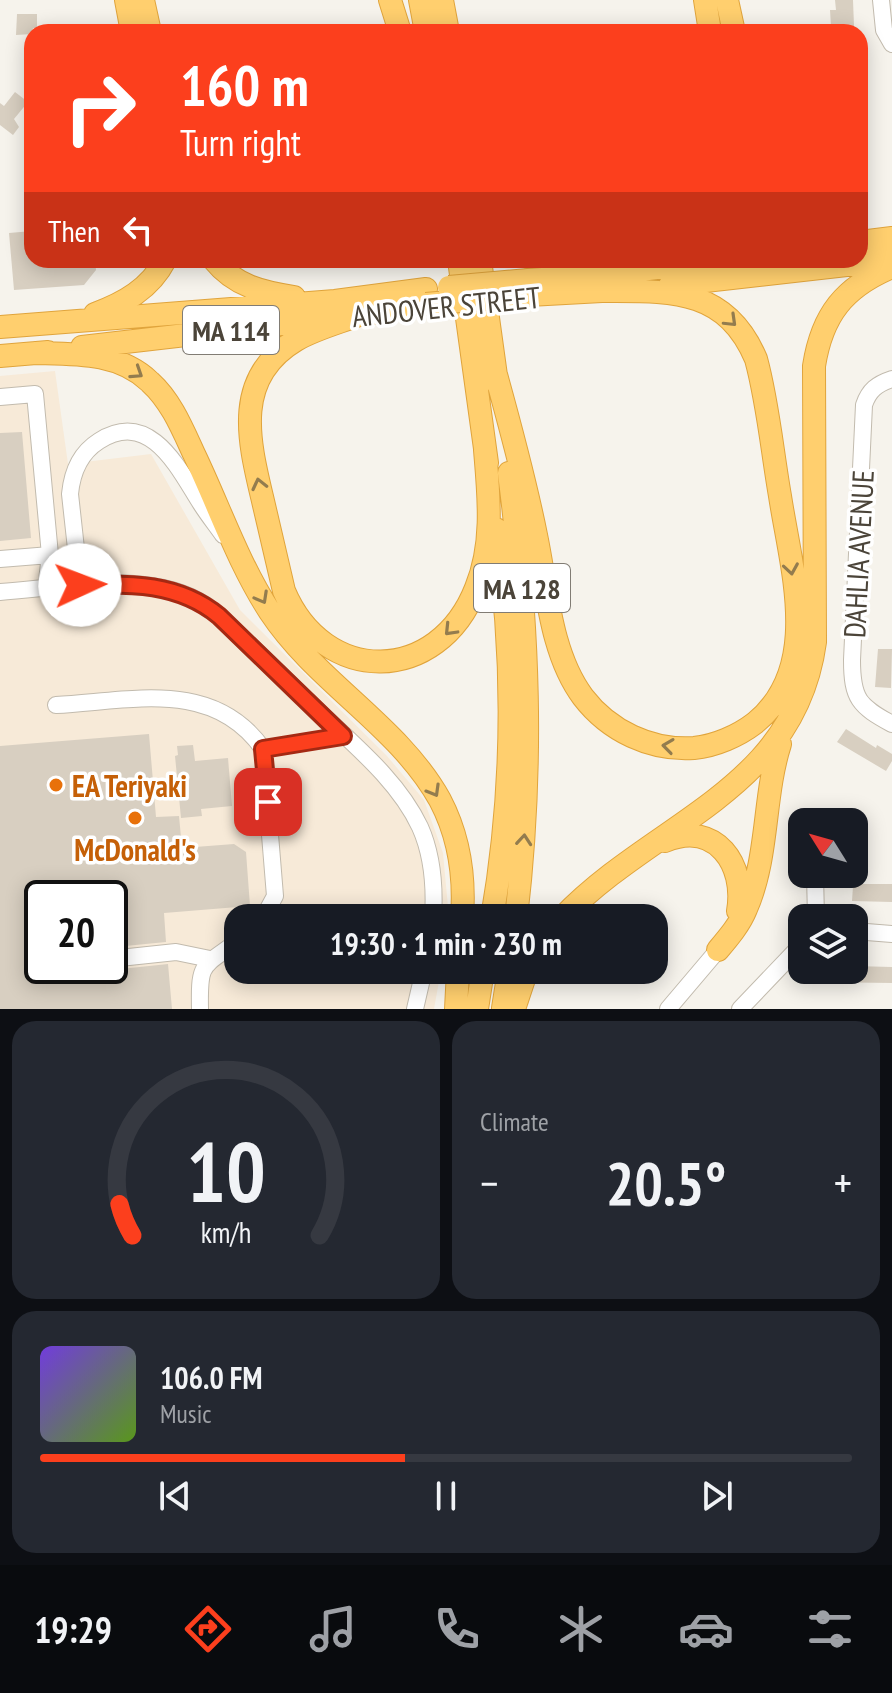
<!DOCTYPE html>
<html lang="en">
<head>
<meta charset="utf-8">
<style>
	:root { --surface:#171b24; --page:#242831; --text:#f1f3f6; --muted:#9ea1a6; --line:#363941; --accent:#fc3f1d }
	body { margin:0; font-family:"PT Sans Narrow",sans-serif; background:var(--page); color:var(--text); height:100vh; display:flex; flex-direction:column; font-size:30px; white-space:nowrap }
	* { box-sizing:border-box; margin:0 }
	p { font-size:26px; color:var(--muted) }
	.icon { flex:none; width:44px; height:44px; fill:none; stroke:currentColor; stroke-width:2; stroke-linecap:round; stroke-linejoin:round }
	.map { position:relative; height:1009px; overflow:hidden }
	.drawer { display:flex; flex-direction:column; gap:12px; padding:12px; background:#0d0f14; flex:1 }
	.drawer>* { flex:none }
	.hud { position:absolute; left:24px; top:24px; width:844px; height:244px; border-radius:24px; box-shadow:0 4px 20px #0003; background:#fc3f1d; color:#fff; overflow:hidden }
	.needle { width:52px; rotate:307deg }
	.tools { position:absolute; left:788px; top:808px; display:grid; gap:16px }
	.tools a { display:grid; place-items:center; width:80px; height:80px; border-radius:16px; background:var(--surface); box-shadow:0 4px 20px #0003; font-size:40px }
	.speed { position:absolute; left:24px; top:880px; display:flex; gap:16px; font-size:40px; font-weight:700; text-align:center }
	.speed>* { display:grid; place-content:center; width:104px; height:104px; border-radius:50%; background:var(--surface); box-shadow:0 4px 20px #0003; line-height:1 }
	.speed .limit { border:4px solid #111; border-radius:12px; background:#fff; color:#111 }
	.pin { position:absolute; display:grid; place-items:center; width:68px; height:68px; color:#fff; margin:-34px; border-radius:16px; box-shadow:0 4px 12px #0006 }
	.me { position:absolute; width:88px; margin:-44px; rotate:88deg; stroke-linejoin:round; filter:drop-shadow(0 0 6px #0008) }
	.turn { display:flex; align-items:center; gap:28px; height:168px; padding:0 24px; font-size:36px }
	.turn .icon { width:104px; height:104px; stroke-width:2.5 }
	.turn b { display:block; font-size:56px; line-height:68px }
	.then { display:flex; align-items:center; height:76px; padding:0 24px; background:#0003; gap:16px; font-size:30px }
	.big { font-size:60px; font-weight:700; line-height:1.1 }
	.drawer .tile { flex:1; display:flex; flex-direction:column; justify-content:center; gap:12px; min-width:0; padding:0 28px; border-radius:24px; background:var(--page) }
	.drawer .dial { align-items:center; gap:0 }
	.dial svg { height:208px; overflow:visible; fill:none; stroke:var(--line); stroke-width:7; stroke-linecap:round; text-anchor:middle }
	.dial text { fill:var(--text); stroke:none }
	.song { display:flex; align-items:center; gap:24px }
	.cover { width:96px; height:96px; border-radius:12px; background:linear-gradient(135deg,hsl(260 70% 55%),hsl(90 70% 35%)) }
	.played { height:8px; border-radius:4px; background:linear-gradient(90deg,var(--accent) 45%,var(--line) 45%) }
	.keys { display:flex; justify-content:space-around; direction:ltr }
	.heat { display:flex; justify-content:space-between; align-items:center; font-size:44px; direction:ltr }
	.drawer .tiles { flex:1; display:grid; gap:12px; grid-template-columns:1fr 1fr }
	.tile:last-child { grid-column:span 2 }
	.trip { position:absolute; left:224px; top:904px; width:444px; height:80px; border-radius:24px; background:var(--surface); box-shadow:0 4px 20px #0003; font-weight:700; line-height:80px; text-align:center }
	.tab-bar { display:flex; height:128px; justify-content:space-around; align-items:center; background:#090b0e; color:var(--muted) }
	.tab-bar .icon { width:56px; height:56px }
	.tab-bar .current { color:var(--accent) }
	.tab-bar b { font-size:36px; color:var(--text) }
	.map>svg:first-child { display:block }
</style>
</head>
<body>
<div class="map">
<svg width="892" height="1009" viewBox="0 0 892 1009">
	<rect width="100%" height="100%" fill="#f6f3ec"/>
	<!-- commercial -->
	<path fill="#f7ead8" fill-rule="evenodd" d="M55,371L68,464L151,454L240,610L387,756L424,800L443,853L449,918H238V970H441L434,1009H0V376ZM42,898H110V966H42Z"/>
	<!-- building -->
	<path fill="#d8cfc1" d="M835,0H853L854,26H831L830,10H836Z
		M17,14H37V28H33L32,34L16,35Z
		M15,92L28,102L14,119L19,127L13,135L0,125V103L4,106Z
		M32,231V260H95L96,270L84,285L14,290L9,233Z
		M22,432L31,538L0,541V433Z
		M878,649H892L891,688L875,687Z
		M846,729L876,748L877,745L892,754V761L886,771L837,742Z
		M149,734L156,817L179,816L182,848L234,844L246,852L250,906L164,913L166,942L115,947L114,944H110V898H42V966H76V970L104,968L111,970L168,964L172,1009H0V746Z
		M193,745L195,761L228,758L232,806L201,809L202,816L181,818L175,756L178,755L177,746Z
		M838,874H856V884H892V902L852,901L853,886H838Z
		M854,966L892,967V983L815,982V970H854Z"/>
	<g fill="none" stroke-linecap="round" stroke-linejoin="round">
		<!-- minor casing -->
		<g stroke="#c2bbae" stroke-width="18">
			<path id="minor" d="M881,0L884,30L892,44
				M892,379C877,384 869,390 864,405L852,660C852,699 859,706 892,724
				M0,397L35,394L50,555L0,559
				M80,585L70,494C72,473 80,453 99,441C151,408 179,470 201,504C208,515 216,525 223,535
				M46,589L50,555
				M0,592C62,588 152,568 207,606C243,636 276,671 310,703C349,741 397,778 420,827C433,856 435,887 433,918
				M56,705C131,701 213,678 263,749
				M815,874L816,918
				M263,918L275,896L263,749L343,736
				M854,931L892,934
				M110,959L176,952L210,959
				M200,1009C199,961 202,968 238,941
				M415,1009L424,970
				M668,1009L718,950
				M740,1009L802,944"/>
		</g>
		<!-- highway casing -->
		<g stroke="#e0a43c" stroke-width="24">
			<path id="highway" d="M126,0L132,32
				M143,0L150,32
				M390,0L400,32
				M420,0L426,32
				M442,0L448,32
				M705,0L710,32
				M727,0L734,32
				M860,242L892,238
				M214,260C235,286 262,292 294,297
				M459,260L487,463
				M480,260L497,383
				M528,280L600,275L721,260
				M670,285L892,260
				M529,295L620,290
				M95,314C124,303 150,289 165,260
				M359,315C338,323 315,329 296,340C232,378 249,442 263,501C270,531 277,561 284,591C324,686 438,685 476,588C494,544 489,497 485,450
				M0,327L335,301L426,289
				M82,347L359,315L426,304
				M35,353C75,354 119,352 150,382C171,401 182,428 194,454C219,506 238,563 270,612C317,683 399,726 440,800C459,836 465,878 462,918
				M0,356L48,352
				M495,371C510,425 525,480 536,535C547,587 550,653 583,697C609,731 651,751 694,748C715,746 738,736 755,723C823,668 791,569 780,496C772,450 768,403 756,359C726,288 671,291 605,291
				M509,473C529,626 534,765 516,918
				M665,841C716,820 746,865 738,911
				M492,918C514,790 515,657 496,529
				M562,918C653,822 795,791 815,642L814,366C822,315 844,287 892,267
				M718,950C729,937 740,924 746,909C769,857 763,797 780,744
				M503,1008L509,970
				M456,1009L458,970
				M477,1009L483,970
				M514,1009L527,970"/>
		</g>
		<!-- minor -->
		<use href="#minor" stroke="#fff" stroke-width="16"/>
		<!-- highway -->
		<use href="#highway" stroke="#ffcf6e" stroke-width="22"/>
		<!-- highway-bridge casing -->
		<g stroke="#e0a43c" stroke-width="24" stroke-linecap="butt">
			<path id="highway-bridge" d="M449,287L528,280
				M426,304L529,295"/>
		</g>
		<!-- highway-bridge -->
		<use href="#highway-bridge" stroke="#ffcf6e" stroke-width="22"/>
	</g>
	<!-- one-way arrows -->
	<defs><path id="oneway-chevron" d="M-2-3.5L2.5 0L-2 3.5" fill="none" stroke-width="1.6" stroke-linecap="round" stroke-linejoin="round" transform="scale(2)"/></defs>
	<g stroke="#937c4e">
		<use href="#oneway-chevron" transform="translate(731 321) rotate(44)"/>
		<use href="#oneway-chevron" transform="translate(137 373) rotate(33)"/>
		<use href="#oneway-chevron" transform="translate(259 484) rotate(-103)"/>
		<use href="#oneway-chevron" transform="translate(791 569) rotate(81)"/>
		<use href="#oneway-chevron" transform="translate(262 598) rotate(61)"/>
		<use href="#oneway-chevron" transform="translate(450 630) rotate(134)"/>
		<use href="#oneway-chevron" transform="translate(668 746) rotate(-172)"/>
		<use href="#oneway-chevron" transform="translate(434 791) rotate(60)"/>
		<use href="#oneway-chevron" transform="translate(524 840) rotate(-85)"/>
	</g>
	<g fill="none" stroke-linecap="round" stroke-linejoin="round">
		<!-- route casing -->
		<g stroke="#a42913" stroke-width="20">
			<path id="route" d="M80,585C130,583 179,583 219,616L343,736L263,749L268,802"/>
		</g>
		<!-- route -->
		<use href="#route" stroke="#fc3f1d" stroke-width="14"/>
	</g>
	<!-- markers -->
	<g fill="#e8710a" stroke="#fff" stroke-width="3">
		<circle cx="56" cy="785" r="8"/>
		<circle cx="135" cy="818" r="8"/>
	</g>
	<g text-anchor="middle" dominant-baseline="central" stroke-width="7" stroke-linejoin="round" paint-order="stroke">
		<!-- shield labels -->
		<g fill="#fff" stroke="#817c74" stroke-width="2">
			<rect x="183" y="306" width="96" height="48" rx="6"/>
			<rect x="474" y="564" width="96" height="48" rx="6"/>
		</g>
		<g font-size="28" font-weight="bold" fill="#4b4439">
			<text x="231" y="330">MA 114</text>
			<text x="522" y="588">MA 128</text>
		</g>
		<!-- street labels -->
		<g font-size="30" fill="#4b4439" stroke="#fff">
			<text transform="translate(446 306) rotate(-6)">ANDOVER STREET</text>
			<text transform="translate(858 554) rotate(-87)">DAHLIA AVENUE</text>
		</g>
		<!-- food labels -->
		<g font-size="30" font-weight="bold" fill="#c56008" stroke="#fff" text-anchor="start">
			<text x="72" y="785">EA Teriyaki</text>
			<text x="135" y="849" text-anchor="middle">McDonald's</text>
		</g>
	</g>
</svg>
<div class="tools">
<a><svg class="needle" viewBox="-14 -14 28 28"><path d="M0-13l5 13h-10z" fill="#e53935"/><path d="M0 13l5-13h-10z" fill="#9ea1a6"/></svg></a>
<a><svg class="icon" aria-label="layers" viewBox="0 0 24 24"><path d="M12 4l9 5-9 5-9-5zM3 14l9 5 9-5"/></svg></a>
</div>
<div class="speed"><div class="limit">20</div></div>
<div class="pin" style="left:268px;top:802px;background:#d93025"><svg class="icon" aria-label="arrive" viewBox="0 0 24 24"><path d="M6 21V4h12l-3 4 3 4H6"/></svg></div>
<svg class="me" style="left:80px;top:585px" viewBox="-20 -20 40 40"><circle r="19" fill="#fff"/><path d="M0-13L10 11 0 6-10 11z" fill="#fc3f1d"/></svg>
<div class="trip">19:30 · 1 min · 230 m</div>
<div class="hud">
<div class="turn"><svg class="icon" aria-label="right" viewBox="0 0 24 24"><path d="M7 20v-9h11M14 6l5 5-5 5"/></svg><div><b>160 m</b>Turn right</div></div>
<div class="then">Then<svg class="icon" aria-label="left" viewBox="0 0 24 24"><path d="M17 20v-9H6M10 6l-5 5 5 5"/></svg></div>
</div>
</div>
<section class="drawer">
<div class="tiles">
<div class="tile dial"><svg viewBox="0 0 100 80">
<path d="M14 69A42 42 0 1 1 86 69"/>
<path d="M14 69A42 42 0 0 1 9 57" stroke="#fc3f1d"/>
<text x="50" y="56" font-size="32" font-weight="700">10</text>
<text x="50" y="72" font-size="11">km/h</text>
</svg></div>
<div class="tile"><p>Climate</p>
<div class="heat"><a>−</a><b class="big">20.5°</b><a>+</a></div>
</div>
<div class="tile">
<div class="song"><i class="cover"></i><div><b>106.0 FM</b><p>Music</p></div></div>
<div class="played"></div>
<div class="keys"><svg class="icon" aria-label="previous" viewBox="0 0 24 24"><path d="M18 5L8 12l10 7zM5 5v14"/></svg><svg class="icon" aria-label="pause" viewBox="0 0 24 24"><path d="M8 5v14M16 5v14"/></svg><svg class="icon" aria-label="next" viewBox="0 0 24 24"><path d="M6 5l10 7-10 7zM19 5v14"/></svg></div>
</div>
</div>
</section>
<nav class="tab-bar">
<b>19:29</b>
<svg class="icon current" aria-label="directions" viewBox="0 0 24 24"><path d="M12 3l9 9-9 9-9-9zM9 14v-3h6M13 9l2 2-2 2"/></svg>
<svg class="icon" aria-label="music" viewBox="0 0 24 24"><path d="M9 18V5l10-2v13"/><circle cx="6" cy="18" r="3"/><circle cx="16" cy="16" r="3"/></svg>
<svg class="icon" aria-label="phone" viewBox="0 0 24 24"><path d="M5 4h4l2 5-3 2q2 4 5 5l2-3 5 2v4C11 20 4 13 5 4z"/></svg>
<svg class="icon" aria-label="climate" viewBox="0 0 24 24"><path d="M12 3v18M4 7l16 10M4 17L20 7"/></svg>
<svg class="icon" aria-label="car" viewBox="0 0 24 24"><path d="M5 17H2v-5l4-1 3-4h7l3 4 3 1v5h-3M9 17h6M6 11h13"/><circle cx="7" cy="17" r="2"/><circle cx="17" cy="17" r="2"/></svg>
<svg class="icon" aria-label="filters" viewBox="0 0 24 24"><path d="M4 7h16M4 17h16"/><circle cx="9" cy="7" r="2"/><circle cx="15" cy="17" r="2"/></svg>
</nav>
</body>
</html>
